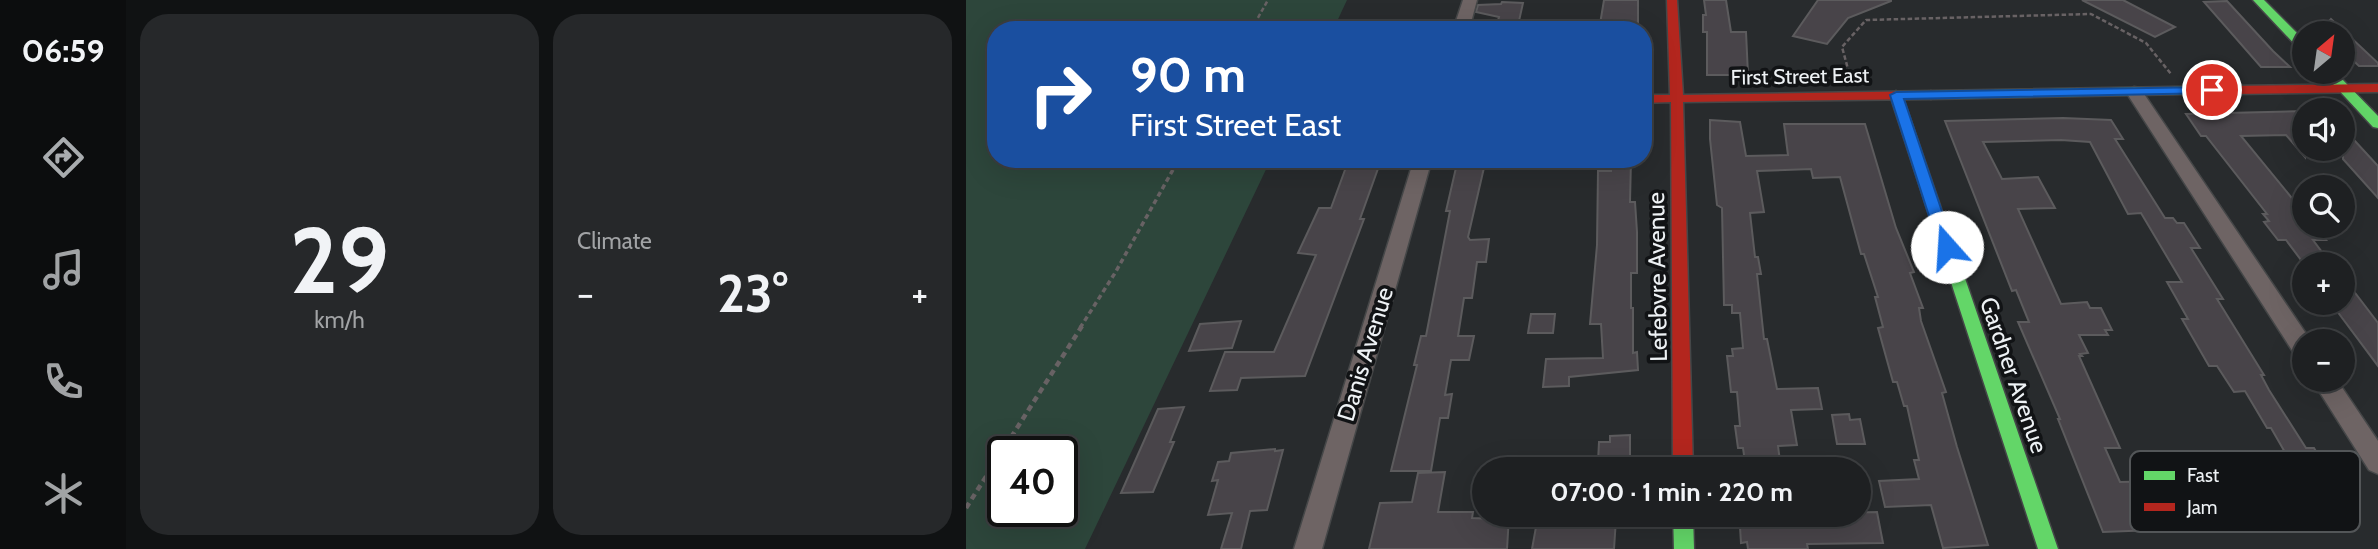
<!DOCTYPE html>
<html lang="en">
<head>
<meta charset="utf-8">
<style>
	:root { --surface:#1e2022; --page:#26282a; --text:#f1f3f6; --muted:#a1a3a5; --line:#3c3e40; --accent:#a9acaf }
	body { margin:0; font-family:Cabin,sans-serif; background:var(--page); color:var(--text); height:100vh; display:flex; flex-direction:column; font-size:26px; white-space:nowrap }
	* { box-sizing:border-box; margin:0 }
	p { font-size:23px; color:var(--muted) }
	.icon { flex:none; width:38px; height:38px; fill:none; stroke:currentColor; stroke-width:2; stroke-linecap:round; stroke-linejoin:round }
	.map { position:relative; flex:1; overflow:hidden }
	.details { display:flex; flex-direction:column; gap:14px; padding:14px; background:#101213; width:840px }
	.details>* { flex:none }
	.top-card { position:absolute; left:21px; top:21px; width:665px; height:147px; border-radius:28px; box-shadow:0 7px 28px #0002,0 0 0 2px var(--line); background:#1a4fa0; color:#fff; overflow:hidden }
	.needle { width:46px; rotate:29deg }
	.buttons { position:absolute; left:1326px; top:21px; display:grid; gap:14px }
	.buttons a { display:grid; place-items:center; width:63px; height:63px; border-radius:50%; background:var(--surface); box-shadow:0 7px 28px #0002,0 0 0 2px var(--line); font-size:35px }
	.speed { position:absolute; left:21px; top:436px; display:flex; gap:14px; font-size:35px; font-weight:700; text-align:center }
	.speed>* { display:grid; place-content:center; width:91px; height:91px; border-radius:50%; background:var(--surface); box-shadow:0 7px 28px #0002,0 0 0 2px var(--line); line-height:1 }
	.speed .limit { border:4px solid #111; border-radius:10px; background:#fff; color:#111 }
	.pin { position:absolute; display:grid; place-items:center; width:60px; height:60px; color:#fff; margin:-30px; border:4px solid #fff; border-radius:50%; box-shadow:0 2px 7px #0007 }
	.me { position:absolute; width:77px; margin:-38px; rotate:341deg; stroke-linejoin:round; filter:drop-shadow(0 0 5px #0008) }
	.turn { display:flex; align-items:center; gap:24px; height:147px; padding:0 28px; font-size:32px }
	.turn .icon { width:91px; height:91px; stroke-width:2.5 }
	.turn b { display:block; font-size:49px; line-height:60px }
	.big { font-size:52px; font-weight:700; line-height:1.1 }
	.details .card { flex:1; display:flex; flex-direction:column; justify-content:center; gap:10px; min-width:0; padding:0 24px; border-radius:28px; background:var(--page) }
	.details .dial { align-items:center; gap:0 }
	.dial b { font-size:91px; line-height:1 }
	.heat { display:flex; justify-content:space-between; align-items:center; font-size:38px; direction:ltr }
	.details .tiles { flex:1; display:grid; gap:14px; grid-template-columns:repeat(2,1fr) }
	.trip { position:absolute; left:506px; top:457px; width:399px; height:70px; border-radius:35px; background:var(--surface); box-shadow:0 7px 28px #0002,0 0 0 2px var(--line); font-weight:700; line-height:70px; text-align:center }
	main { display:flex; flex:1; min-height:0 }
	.tab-bar { display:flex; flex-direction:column; width:126px; justify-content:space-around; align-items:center; background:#0c0d0e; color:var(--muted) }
	.tab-bar .icon { width:49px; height:49px }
	.tab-bar .current { color:var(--accent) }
	.tab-bar b { font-size:32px; color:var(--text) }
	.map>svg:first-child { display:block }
</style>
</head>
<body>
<main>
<nav class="tab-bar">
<b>06:59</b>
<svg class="icon current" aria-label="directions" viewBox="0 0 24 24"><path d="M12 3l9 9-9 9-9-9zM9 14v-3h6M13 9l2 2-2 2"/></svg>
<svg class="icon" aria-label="music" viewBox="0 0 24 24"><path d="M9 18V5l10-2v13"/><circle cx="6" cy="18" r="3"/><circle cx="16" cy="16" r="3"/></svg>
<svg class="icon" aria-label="phone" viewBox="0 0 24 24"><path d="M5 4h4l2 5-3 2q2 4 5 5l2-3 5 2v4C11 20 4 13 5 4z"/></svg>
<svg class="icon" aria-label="climate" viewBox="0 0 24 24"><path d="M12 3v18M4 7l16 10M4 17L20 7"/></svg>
</nav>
<section class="details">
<div class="tiles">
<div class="card dial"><b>29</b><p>km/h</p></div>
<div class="card"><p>Climate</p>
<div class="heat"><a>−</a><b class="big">23°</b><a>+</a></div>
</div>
</div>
</section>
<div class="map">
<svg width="1412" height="549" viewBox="0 0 1412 549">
	<rect width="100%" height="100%" fill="#282b2d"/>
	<!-- green -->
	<path fill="#2d463b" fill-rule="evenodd" d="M0,0H381L367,30H30V159H305L119,549H0ZM37,452H96V511H37Z"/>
	<!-- building -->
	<path fill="#484449" stroke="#5c5b5d" stroke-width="2" fill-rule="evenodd" d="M638,0H672V30H633Z
		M738,0H760L765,32H780L782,75H741V32H737V15H740Z
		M852,0H925V1L882,18L861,44L827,36Z
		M1116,0H1157L1209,27L1189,37Z
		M1261,1L1307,51L1324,67H1295L1238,2Z
		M536,2L557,3L551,30H529L533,17L510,12L512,5L535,4Z
		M1365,19L1412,63V66H1393L1377,51V33H1358L1355,30Z
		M1339,111V157L1320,135L1275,136L1339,214V226H1349L1360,240H1347L1365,264H1338L1320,240H1312L1298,222L1303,221L1297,214H1301L1240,136H1235L1220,114Z
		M1097,118L1145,120L1157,139H1149L1199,218H1207L1211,223H1218L1234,248H1225L1257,299H1251L1298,375H1295L1303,390L1340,448H1348L1382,505H1323L1336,528L1242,530L1241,528L1137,532L1092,419H1094L1052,322H1063L1050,290L1046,291L979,121ZM1095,140L1124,142L1162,214L1175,213L1216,282H1201L1222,319H1216L1243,366H1251L1268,392L1279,391L1301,428H1305L1335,480L1276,481L1283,494L1207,496L1200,481L1154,482L1139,448H1154L1113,356H1116L1114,354L1122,353L1113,335H1142L1139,330H1146L1135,308H1124L1121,302L1095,304L1052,209L1089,208L1072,177L1036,179L1017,142Z
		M744,120L774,122L780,156L822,155L818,124H899L930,228L948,272L944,273L957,308H953L955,321L980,392L976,393L991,447L1022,545L977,548L965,505L919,507L913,481L953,479L948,460H953L941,406H938L931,382H927L912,328L917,327L909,297H912L898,254H895L874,177L847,178L845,169L791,171L798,212L784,213L789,257H792L795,274H791L798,339H801L811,389L852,388L856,409L825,410L831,445L812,446L815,469H780L777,448H772L769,426H774L771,392H765L761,356H767L766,349L777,348L774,313H766V305H758L756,208L751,205L744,139Z
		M1377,128L1412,166V198L1377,159Z
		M383,159H412L411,163H414L394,219H398L339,376L275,378L271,390L244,391L259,352H308L350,255L332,253L353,208H365Z
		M492,159H520L502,237L504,240L523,239L520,262H511L506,298H498L492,336H508L503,360H485L479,395L486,394L482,418H474L465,471H425L451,365H448L455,336H460L484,211H480Z
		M645,159H665L664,202H669L671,232V273H665V308H667V353L671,352L672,370L603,377V386L577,387L580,359L637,358L635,324H624L631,245L632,171H645Z
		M1377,277L1412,323V366L1365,303H1377Z
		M565,314H589L587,333H562Z
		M275,321L266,348L223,351L234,324Z
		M218,407L204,442H208L187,492L155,493L192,409Z
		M883,414L884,420L894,419L899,444H871L866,415Z
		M664,435V460L632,462L633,442H644V436Z
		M309,449V451L317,450L301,510L284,511L275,549H255L266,513L242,515L252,480L246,481L252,462L263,461L265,453Z
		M479,472L472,512H507L506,518L531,519L543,516L541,549H403L414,503L446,502L452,473Z
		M911,512L917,543L841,544L842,549H782L781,542L775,543L774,527H780L779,515Z
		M646,514V519H650L648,549H566L572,516Z"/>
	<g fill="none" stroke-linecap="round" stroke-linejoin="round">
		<!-- street casing -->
		<g stroke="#454748" stroke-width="3">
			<path id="street" d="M497,0H511L503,30H487Z
				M1168,87L1174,88L1345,341H1339V360L1331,358L1160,92Z
				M448,159H466L356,549H328Z
				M1346,380H1371L1412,441V474L1403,470Z"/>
		</g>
		<!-- fast casing -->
		<g stroke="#454748" stroke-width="3">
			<path id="fast" d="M1287,0H1298L1339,41V51H1335Z
				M1371,77L1375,78L1412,116V128L1407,127L1367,84V78Z
				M1267,86L1273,90L1271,93L965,99L959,95L965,91Z
				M930,91L936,95L1092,549H1072L924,95Z
				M707,514H727L728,549H708Z"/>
		</g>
		<!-- jam casing -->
		<g stroke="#454748" stroke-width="3">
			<path id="jam" d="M701,0H711L717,95L965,91L971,95L965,99L717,102L727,469H707L705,102L677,103V95H704Z
				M1412,84V92L1267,94L1261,90L1267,86Z"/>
		</g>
		<!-- path-far2 -->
		<path stroke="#686264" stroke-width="2.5" stroke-dasharray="4.5 2.5" stroke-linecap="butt" d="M285,30L302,0
			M885,80L876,47L900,20L1125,14L1180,43L1205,74"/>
		<!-- path-far1 -->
		<path stroke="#686264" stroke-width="3.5" stroke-dasharray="5 3.5" stroke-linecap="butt" d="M114,328L149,273L213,159"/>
		<!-- path -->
		<path stroke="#686264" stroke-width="4.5" stroke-dasharray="6 4.5" stroke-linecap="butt" d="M0,508L116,326"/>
		<!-- street -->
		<use href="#street" fill="#6e6464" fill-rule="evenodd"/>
		<!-- fast -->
		<use href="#fast" fill="#63d668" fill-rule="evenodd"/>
		<!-- jam -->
		<use href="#jam" fill="#b3261e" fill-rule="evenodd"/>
	</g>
	<!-- route -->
	<path fill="#1a73e8" stroke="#114b97" stroke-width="2" d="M1246,87L1252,90L1250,93L938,99L988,247L981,252L973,247L924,95L930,92Z"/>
	<g text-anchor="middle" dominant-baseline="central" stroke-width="7" stroke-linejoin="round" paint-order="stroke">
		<!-- far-street labels -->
		<g font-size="21" fill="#eef2f5" stroke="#111315">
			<text transform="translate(834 76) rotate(-1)">First Street East</text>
		</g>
		<!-- street labels -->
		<g font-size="24" fill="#eef2f5" stroke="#111315">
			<text transform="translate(691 277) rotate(-91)">Lefebvre Avenue</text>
			<text transform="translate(399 354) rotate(-73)">Danis Avenue</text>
			<text transform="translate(1048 375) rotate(71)">Gardner Avenue</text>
		</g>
	</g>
	<!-- legend -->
	<rect x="1164" y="451" width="230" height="81" rx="10" fill="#111315" stroke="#535658" stroke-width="2"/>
	<rect x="1178" y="471" width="31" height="9" fill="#63d668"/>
	<rect x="1178" y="503" width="31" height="8" fill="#b3261e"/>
	<g font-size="19" fill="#eef2f5">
		<text x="1221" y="482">Fast</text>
		<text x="1221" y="514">Jam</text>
	</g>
</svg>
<div class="buttons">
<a><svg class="needle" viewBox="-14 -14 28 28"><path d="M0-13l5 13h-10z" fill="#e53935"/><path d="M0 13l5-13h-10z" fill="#a1a3a5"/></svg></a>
<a><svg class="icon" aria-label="sound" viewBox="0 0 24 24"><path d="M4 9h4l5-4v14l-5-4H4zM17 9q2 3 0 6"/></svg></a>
<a><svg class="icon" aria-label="search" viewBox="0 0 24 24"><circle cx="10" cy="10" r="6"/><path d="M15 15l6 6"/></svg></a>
<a>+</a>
<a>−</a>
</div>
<div class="speed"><div class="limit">40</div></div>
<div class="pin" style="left:1246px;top:90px;background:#d93025"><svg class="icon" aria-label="arrive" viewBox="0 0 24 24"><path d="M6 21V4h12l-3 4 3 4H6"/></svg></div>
<svg class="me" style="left:981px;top:247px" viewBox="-20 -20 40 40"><circle r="19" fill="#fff"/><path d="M0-13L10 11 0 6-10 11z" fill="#1a73e8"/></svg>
<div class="trip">07:00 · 1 min · 220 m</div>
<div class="top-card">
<div class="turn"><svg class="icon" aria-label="right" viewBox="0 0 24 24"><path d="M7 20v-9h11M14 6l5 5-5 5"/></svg><div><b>90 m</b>First Street East</div></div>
</div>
</div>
</main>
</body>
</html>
